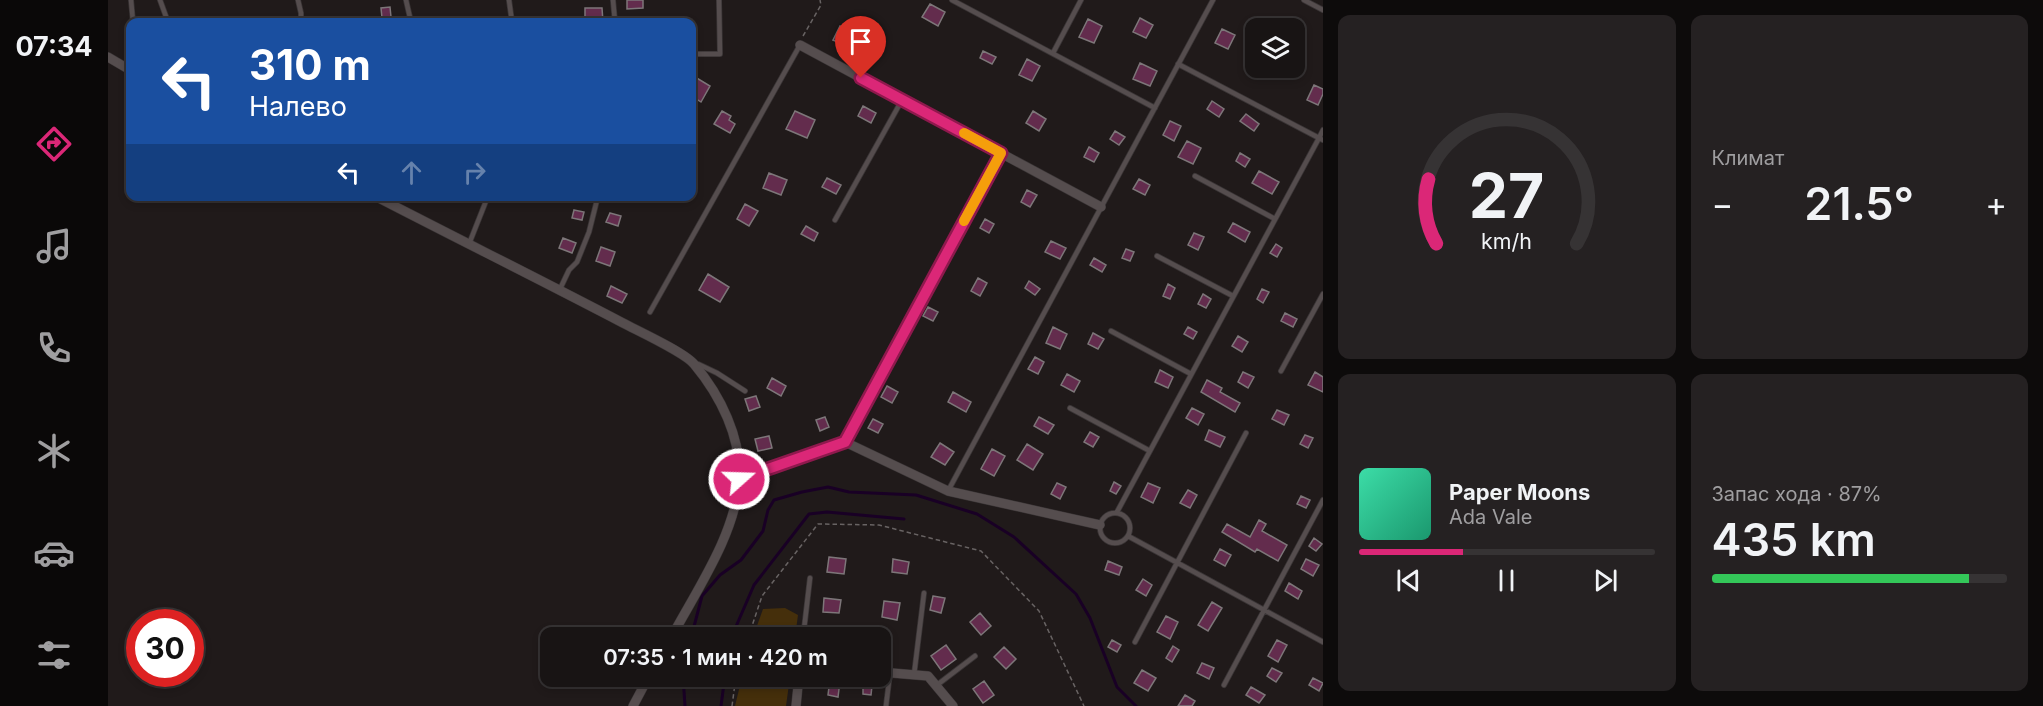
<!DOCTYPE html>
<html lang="ru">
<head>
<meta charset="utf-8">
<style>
	:root { --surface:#181414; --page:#252122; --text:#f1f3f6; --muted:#9f9ea0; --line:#363334; --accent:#db2777 }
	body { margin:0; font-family:Inter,sans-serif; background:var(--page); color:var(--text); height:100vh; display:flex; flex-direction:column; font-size:22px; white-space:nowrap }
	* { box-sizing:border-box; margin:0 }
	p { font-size:20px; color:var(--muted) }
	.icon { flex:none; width:33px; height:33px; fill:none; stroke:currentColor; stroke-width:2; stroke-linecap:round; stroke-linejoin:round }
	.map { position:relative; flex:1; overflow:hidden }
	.sheet { display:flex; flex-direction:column; gap:15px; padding:15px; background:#0d0b0b; width:720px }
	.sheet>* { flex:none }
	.banner { position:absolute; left:18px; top:18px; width:570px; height:183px; border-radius:12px; box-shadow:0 3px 9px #0003,0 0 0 2px var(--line); background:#1a4fa0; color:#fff; overflow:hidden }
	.buttons { position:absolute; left:1137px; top:18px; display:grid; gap:12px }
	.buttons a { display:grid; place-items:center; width:60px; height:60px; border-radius:12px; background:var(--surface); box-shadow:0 3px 9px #0003,0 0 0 2px var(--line); font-size:30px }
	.speed { position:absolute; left:18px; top:609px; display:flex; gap:12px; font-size:30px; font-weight:700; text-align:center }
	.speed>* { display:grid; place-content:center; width:78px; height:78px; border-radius:50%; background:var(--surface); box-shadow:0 3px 9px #0003,0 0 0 2px var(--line); line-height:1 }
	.speed .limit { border:9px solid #d22; background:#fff; color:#111 }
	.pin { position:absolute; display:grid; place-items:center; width:51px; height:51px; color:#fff; margin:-62px -26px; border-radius:50% 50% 50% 0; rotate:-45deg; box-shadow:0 0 6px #0007 }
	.pin .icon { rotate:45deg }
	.me { position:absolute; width:66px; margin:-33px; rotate:70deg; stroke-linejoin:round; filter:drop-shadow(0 0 4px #0008) }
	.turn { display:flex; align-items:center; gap:21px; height:126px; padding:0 24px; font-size:27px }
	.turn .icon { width:78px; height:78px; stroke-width:2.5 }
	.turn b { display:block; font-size:42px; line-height:51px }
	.lanes { display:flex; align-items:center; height:57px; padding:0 24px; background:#0003; justify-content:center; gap:30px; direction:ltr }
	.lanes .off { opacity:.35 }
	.big { font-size:45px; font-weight:600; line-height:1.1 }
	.sheet .tile { flex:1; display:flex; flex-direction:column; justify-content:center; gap:9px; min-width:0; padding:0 21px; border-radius:12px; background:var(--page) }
	.sheet .dial { align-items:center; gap:0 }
	.dial svg { height:156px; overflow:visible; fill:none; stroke:var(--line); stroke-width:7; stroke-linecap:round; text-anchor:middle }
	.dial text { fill:var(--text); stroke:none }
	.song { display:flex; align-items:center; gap:18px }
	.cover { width:72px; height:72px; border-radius:9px; background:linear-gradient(135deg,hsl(160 70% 55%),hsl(160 70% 35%)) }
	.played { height:6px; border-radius:3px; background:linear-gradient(90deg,var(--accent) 35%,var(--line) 35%) }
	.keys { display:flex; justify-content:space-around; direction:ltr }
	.heat { display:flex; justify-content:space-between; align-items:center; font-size:33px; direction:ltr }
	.charge { height:9px; border-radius:4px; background:linear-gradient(90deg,#34c759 87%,var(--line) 0) }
	.sheet .tiles { flex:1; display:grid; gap:15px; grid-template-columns:repeat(2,1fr) }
	.trip { position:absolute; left:432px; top:627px; width:351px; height:60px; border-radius:12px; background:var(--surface); box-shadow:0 3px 9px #0003,0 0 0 2px var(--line); font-weight:600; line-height:60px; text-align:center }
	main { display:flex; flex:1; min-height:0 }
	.tabs { display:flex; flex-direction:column; width:108px; justify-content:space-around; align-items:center; background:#0a0808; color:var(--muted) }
	.tabs .icon { width:42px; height:42px }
	.tabs .on { color:var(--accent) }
	.tabs b { font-size:27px; color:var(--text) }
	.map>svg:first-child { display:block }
</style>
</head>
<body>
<main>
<nav class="tabs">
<b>07:34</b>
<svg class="icon on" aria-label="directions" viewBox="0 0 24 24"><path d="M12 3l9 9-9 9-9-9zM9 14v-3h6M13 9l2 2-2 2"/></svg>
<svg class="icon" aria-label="music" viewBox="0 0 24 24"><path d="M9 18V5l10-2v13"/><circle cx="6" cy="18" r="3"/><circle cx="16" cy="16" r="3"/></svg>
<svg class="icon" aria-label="phone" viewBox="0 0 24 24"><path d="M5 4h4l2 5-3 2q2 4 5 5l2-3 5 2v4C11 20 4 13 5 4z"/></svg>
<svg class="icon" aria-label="climate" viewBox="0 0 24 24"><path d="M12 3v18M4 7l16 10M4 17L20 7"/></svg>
<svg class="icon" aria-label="car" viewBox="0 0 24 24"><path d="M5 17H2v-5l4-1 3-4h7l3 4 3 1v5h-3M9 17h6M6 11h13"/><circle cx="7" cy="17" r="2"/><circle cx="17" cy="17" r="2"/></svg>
<svg class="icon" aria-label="filters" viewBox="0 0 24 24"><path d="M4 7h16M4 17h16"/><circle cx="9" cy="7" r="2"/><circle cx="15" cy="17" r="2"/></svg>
</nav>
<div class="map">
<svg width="1215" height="706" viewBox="0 0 1215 706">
	<rect width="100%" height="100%" fill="#201a1a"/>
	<!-- green -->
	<path fill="#452f0b" d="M677,608L690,615L687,637H645L655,609Z
		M634,677H682L678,706H627Z"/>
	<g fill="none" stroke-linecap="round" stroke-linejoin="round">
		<!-- stream -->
		<path stroke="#190025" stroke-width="3" d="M583,638L594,596L612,575L633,560L655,531L660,510L666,500L694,492L720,487L741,492L808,495L869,514L906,537L968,594L982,618L1009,687L1028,706
			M623,638L646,585L701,514L719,512L796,519
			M575,676L577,706
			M613,706L617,676"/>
	</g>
	<!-- building -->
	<path fill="#632c4d" stroke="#7d7679" stroke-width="1.5" d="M519,0H535V8L519,9Z
		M822,4L837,12L830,26L814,17Z
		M282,7L283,17L274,18L273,8Z
		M477,8H494L495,22H477Z
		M1032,18L1045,25L1038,38L1025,32Z
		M980,19L994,26L986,43L971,37Z
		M732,26L744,32L737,45L725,40Z
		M1114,29L1127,35L1120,49L1107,43Z
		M875,51L888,57L884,64L872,58Z
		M919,59L932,66L924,81L911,75Z
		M1032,63L1049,71L1042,86L1025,79Z
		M587,77L602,86L593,102L584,96V83Z
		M1206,85L1215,89V94L1210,105L1199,100Z
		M1104,101L1116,109L1111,117L1099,109Z
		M755,106L768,113L763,123L750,116Z
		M614,111L623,116L621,120L627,124L622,133L606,124Z
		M687,111L707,120L699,138L678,129Z
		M925,111L938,119L931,131L918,123Z
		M1138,114L1151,124L1146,131L1132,121Z
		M1062,121L1073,126L1066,141L1055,135Z
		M1007,131L1017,137L1011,145L1002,139Z
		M1079,141L1093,148L1085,164L1070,157Z
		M981,147L991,153L986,162L976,157Z
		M1132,153L1142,159L1137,167L1128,161Z
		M1151,171L1171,182L1164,194L1144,183Z
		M661,173L679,180L673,195L655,188Z
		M719,178L733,185L728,194L714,187Z
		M1031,179L1042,185L1037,195L1025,189Z
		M919,190L929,195L922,207L913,202Z
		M637,204L650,211L641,226L629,219Z
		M466,210L476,212L474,220L464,218Z
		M502,213L513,216L510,226L498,222Z
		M877,219L886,224L881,233L872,228Z
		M1125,223L1142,232L1137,242L1120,232Z
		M698,226L710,233L706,241L693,234Z
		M1086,233L1096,237L1090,250L1080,245Z
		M455,238L468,243L464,253L451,248Z
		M943,241L958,248L952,259L937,252Z
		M1168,244L1174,248L1169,257L1162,253Z
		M493,247L507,252L502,266L488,261Z
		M1018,249L1026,252L1022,261L1014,258Z
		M986,258L998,265L994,272L982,265Z
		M600,274L621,287L612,302L591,290Z
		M870,278L879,283L872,296L863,291Z
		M921,281L932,289L927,295L917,288Z
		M1060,284L1067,288L1062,299L1055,296Z
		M503,286L519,294L514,303L499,296Z
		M1154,289L1161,292L1155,303L1149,299Z
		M1095,294L1103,299L1098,308L1090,304Z
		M820,307L830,312L825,321L815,316Z
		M1177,313L1189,319L1185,327L1173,321Z
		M945,327L959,334L952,349L938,343Z
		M1080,327L1089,332L1085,339L1076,334Z
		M985,333L996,339L990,349L980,344Z
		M1130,336L1140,342L1134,352L1124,346Z
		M927,357L936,362L930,374L920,369Z
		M1052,370L1065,377L1060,388L1047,382Z
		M1135,372L1146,377L1140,388L1130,382Z
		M1207,372L1215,377V392L1200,385Z
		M959,374L972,381L966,392L953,385Z
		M664,378L678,386L673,396L659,388Z
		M1099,380L1114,388L1112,392L1132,403L1127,412L1093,392Z
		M779,386L790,392L784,403L773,397Z
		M845,392L863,402L858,412L840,402Z
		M648,396L652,407L641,411L637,399Z
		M1084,408L1096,414L1090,425L1078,418Z
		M1169,410L1181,415L1176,425L1164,419Z
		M717,417L721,427L712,431L708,420Z
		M931,417L946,425L940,434L926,426Z
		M765,419L775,424L770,433L760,428Z
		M1101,430L1117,437L1112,447L1097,440Z
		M982,432L991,437L985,447L976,442Z
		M1197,435L1205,438L1200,448L1192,444Z
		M661,436L664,448L650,451L647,439Z
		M832,443L846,452L837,465L823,457Z
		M919,444L935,454L925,470L909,460Z
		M884,449L897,456L886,476L873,469Z
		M1006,482L1013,486L1008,494L1002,491Z
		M949,483L958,487L952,499L943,494Z
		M1040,483L1052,488L1045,503L1033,497Z
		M1080,490L1089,495L1082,508L1072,503Z
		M1193,496L1202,500L1198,508L1189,504Z
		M1151,520L1158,524L1154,531L1179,545L1170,561L1149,549L1147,552L1114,532L1119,524L1142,537Z
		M1206,538L1214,544L1208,551L1201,546Z
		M1112,549L1123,555L1117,566L1106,560Z
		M721,557L738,559L736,574L719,572Z
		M785,559L801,562L799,574L784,572Z
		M1198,559L1211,565L1205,576L1193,569Z
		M1000,561L1014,567L1011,575L997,570Z
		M1035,579L1044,585L1038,596L1028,590Z
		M1181,583L1194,591L1190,599L1177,591Z
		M825,596L837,598L833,613L822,610Z
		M716,598L733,600L731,613L715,612Z
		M776,601L792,603L789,620L774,617Z
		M1104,602L1114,608L1100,631L1090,625Z
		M872,613L883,626L873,635L862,622Z
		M1058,616L1070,622L1062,639L1049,632Z
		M1004,640L1013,645L1009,652L1000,647Z
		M1169,640L1179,645L1170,662L1160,656Z
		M838,645L848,659L833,670L823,656Z
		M1065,646L1071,650L1064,662L1058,658Z
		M896,647L908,659L898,669L886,657Z
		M1094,663L1106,668L1101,679L1089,673Z
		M1164,668L1174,673L1168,682L1159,676Z
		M1034,670L1048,678L1040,691L1026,683Z
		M1205,678L1215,683L1211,691L1201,685Z
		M722,679L732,681L730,697L720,695Z
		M876,681L886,695L875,703L865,689Z
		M755,685L764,686L763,695L755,694Z
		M1143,687L1157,695L1151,703L1138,695Z
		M1077,695L1087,701L1084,706H1070Z"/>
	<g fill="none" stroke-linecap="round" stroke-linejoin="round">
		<!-- lane casing -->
		<g stroke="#3a3536" stroke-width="6">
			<path id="lane" d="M23,0L25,22
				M52,0L60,22
				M190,0L193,13V22
				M298,0L303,22
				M401,0L404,22
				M505,0L507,22
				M844,0L1047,108
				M1196,0L1215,10
				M945,53L973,0
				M584,54H612L611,0
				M1070,64L1211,138L1215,130
				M17,67L22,57
				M1087,176L1167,219
				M727,220L794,100
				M361,244L380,196
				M1049,256L1125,296
				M452,289L461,270L469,262L481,232L490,196
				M542,312L692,45
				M1003,331L1083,374
				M590,364L609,373L637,391
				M1173,371L1215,294
				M962,408L1042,451
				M737,442L893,153
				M840,491L1105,0
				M1009,512L1211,138L1215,140
				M992 528a15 15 0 1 1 30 0a15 15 0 1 1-30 0Z
				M1020,536L1215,642
				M695,638L702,578
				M1027,642L1138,433
				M806,675L816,593
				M829,685L867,656
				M1116,685L1215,500
				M778,706L782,673"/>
		</g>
		<!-- street casing -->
		<g stroke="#3a3536" stroke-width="10">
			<path id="street" d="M692,45L993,207
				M0,57L22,70
				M267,196C350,239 433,280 515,323C530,331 576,352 586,364C612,395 634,438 631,480C628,534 588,591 563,638
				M631,479L737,442L840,491L992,525
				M772,672L820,676L845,706
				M525,706L541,676
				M688,706L691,676"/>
		</g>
		<!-- path -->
		<path stroke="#686363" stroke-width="1.5" stroke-dasharray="4.5 3" stroke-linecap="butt" d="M695,36L713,5L712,0
			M640,638L654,596L710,524L771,525L873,551L931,611L976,706
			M624,706L628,676"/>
		<!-- lane -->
		<use href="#lane" stroke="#554d4e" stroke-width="4.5"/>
		<!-- street -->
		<use href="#street" stroke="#554d4e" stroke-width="9"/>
	</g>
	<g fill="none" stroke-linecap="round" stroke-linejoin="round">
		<!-- route casing -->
		<g stroke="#8e194d" stroke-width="15">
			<path id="route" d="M631,479L737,442L893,153L753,78"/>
		</g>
		<!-- route -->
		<use href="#route" stroke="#db2777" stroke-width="10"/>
		<!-- slow -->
		<path stroke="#f59e0b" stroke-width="10" d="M856,133L893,153L856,221"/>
	</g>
</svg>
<div class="buttons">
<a><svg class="icon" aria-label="layers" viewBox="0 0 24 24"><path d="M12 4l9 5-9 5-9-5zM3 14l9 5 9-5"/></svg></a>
</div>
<div class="speed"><div class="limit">30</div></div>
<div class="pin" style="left:753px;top:78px;background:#d93025"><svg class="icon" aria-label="arrive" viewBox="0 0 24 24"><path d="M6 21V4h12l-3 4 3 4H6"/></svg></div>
<svg class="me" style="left:631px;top:479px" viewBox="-20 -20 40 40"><circle r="17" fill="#db2777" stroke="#fff" stroke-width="3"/><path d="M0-11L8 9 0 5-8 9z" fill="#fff"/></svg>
<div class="trip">07:35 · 1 мин · 420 m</div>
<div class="banner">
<div class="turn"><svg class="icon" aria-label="left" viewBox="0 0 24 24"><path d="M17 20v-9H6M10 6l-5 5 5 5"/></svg><div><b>310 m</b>Налево</div></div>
<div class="lanes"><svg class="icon" aria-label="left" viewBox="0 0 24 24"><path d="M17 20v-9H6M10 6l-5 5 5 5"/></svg><svg class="icon off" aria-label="ahead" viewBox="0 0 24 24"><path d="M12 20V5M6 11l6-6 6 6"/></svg><svg class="icon off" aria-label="right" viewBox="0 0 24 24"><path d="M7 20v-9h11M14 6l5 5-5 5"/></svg></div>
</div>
</div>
<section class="sheet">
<div class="tiles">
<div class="tile dial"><svg viewBox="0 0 100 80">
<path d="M14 69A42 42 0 1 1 86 69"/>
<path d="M14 69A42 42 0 0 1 10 36" stroke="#db2777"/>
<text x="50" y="56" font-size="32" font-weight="700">27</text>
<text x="50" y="72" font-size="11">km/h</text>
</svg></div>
<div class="tile"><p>Климат</p>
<div class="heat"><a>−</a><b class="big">21.5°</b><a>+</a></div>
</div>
<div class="tile">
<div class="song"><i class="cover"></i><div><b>Paper Moons</b><p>Ada Vale</p></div></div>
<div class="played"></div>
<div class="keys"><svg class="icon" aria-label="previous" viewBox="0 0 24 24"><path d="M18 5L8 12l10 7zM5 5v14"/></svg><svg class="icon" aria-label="pause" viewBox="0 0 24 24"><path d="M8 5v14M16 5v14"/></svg><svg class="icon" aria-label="next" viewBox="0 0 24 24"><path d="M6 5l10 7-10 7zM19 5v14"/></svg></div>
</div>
<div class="tile"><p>Запас хода · 87%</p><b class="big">435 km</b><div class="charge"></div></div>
</div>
</section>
</main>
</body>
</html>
